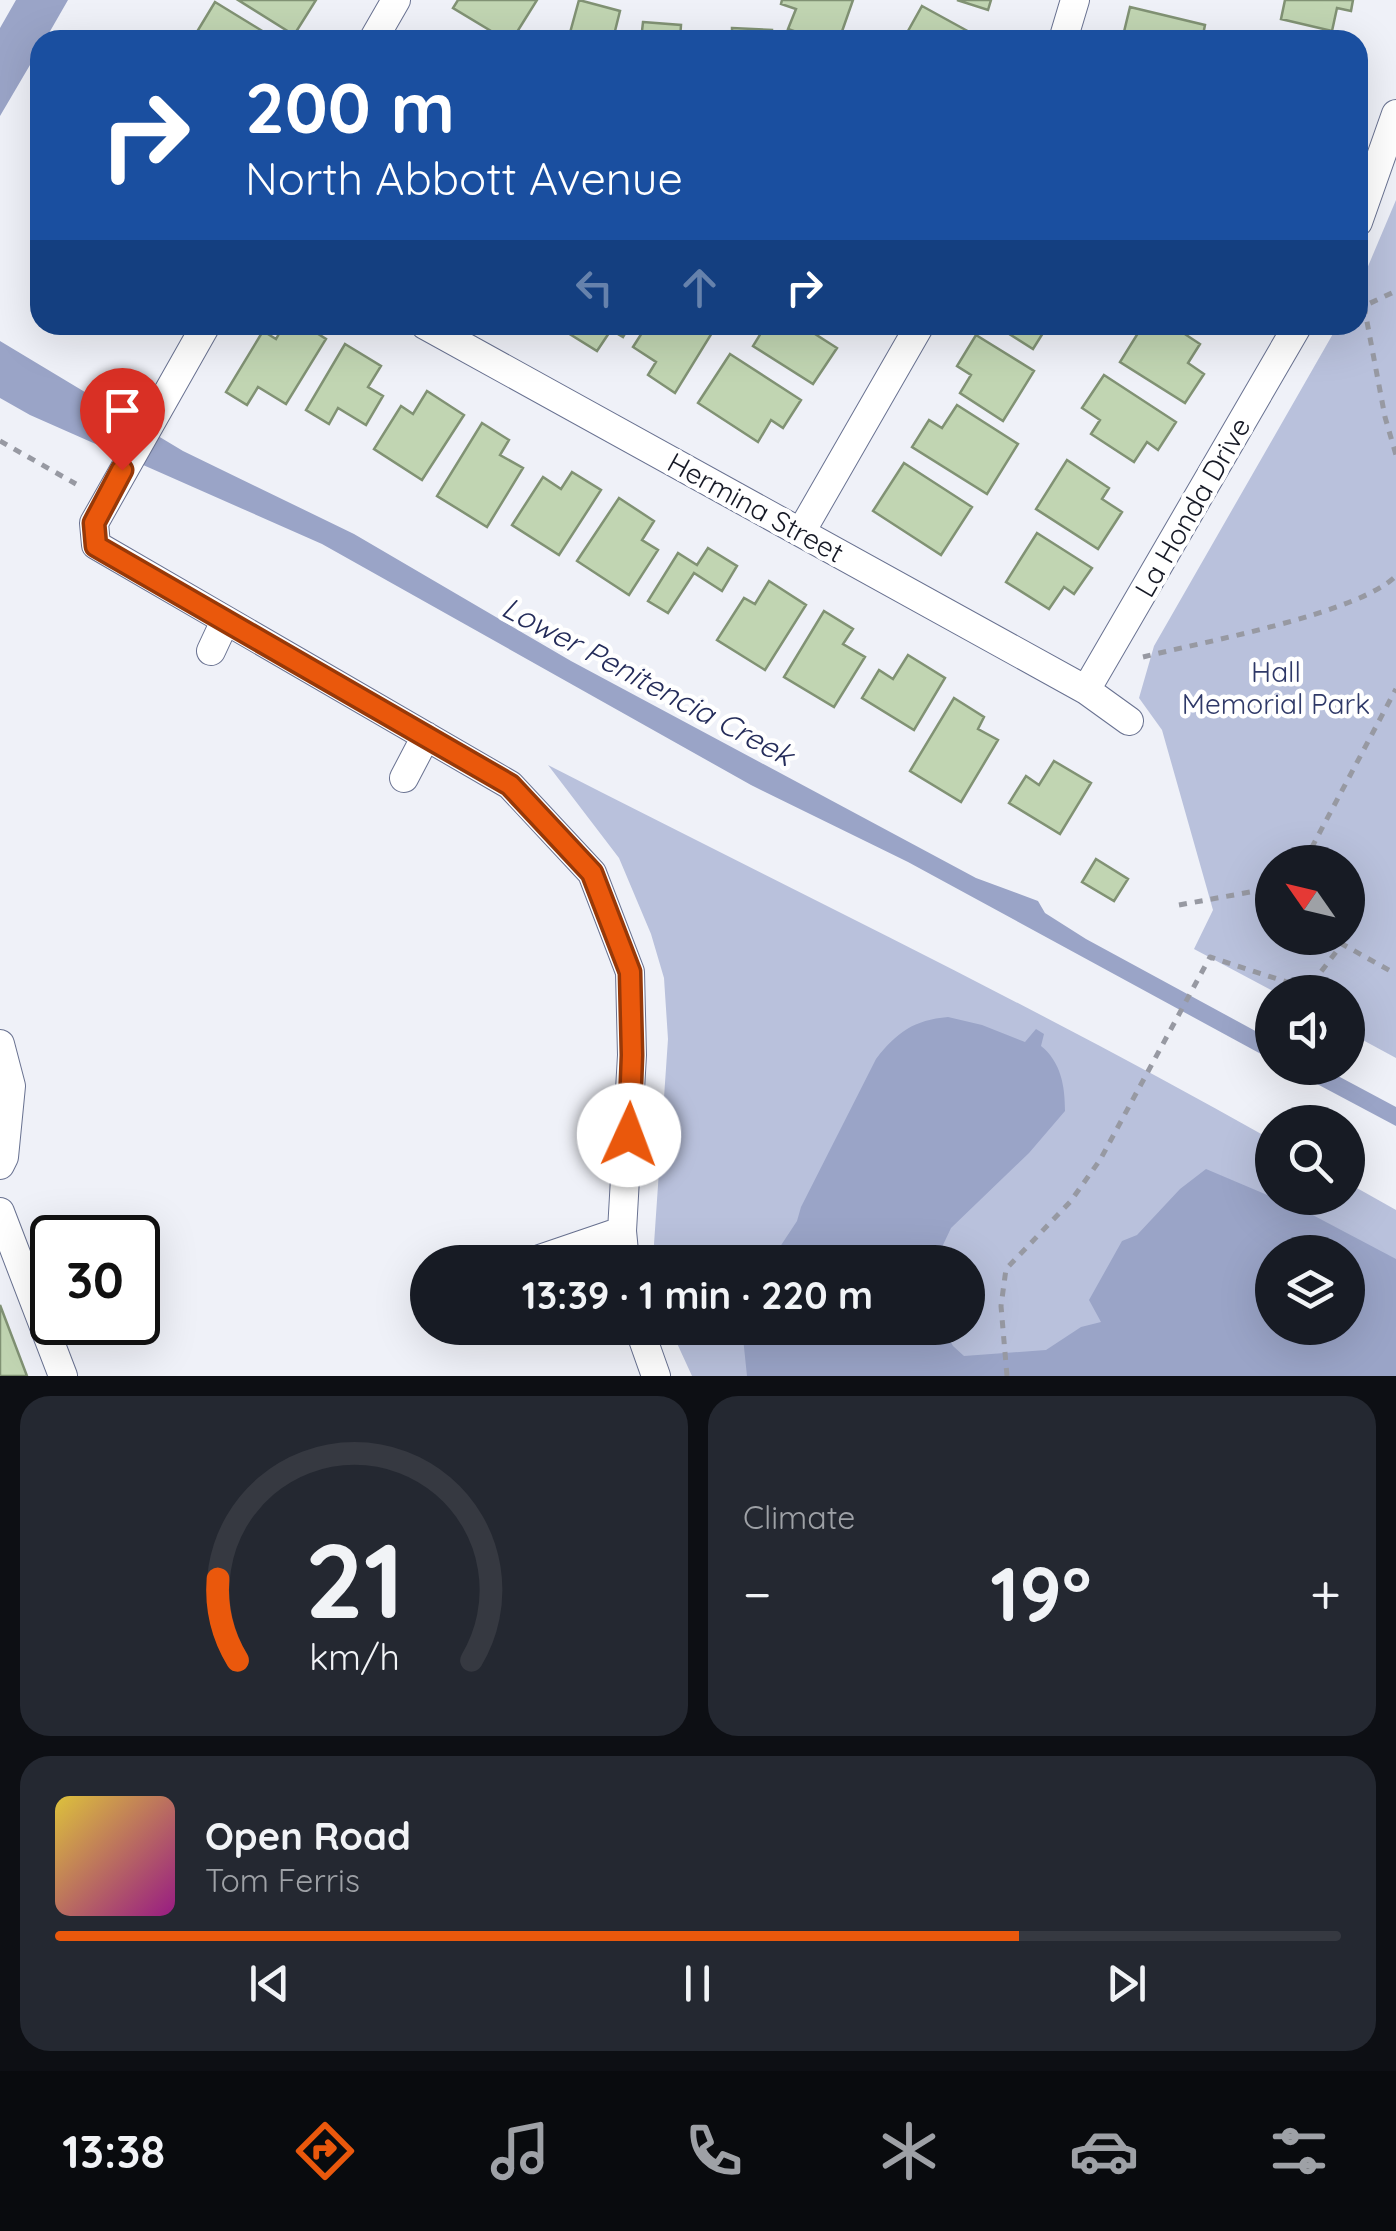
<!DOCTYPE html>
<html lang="en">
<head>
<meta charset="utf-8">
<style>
	:root { --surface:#171b24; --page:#242831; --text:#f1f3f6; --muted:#9ea1a6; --line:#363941; --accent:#ea580c }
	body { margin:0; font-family:Quicksand,sans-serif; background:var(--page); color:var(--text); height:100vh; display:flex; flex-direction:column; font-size:38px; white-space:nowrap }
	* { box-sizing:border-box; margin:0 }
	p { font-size:32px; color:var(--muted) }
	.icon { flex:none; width:55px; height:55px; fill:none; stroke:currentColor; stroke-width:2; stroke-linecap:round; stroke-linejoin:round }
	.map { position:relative; height:1376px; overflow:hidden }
	.sheet { display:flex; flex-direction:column; gap:20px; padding:20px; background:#0d0f14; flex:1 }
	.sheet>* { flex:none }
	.banner { position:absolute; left:30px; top:30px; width:1338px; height:305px; border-radius:30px; box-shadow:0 10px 40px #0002; background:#1a4fa0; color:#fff; overflow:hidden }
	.needle { width:65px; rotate:304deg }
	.controls { position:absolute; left:1255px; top:845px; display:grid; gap:20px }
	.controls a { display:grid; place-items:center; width:110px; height:110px; border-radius:50%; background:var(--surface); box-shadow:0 10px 40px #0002; font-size:50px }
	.speed { position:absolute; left:30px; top:1215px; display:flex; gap:20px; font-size:50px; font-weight:700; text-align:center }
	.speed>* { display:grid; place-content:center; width:130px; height:130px; border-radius:50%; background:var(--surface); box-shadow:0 10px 40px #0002; line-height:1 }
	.speed .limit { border:5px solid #111; border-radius:15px; background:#fff; color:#111 }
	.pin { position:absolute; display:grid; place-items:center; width:85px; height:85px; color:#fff; margin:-102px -42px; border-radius:50% 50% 50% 0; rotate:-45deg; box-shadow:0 0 10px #0007 }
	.pin .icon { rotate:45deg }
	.me { position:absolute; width:110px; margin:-55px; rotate:2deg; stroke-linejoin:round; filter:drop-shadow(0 0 8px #0008) }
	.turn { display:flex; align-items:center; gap:35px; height:210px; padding:0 50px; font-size:45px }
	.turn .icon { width:130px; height:130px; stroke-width:2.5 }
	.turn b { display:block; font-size:70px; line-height:85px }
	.lanes { display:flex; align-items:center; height:95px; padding:0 50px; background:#0003; justify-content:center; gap:50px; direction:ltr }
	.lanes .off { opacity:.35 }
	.big { font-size:75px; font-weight:700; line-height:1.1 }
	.sheet .tile { flex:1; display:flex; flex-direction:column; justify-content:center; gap:15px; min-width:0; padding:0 35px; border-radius:30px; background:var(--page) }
	.sheet .dial { align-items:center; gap:0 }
	.dial svg { height:260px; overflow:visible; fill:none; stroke:var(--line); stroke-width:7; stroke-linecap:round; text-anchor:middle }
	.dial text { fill:var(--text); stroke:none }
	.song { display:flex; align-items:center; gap:30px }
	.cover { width:120px; height:120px; border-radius:15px; background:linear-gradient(135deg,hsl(50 70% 55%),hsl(310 70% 35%)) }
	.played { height:10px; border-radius:5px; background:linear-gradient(90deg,var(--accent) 75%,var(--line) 75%) }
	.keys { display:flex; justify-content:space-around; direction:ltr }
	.heat { display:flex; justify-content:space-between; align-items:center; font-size:55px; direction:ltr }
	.sheet .tiles { flex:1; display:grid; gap:20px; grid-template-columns:1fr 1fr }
	.tile:last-child { grid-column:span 2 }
	.trip { position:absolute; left:410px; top:1245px; width:575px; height:100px; border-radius:50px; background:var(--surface); box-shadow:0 10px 40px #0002; font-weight:700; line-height:100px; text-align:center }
	.tabs { display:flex; height:160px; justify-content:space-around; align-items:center; background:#090b0e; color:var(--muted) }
	.tabs .icon { width:70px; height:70px }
	.tabs .selected { color:var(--accent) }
	.tabs b { font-size:45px; color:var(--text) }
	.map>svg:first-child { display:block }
</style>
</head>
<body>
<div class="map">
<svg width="1396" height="1376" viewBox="0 0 1396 1376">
	<rect width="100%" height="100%" fill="#eff1f8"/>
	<!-- green -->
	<path fill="#b9c1dc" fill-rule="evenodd" d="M1396,200V1058L1348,1032V992H1275L1194,949L1213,910L1162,730L1139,698L1154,646L1338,325H1358V290ZM1348,862V938H1272V862Z
		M548,765C790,889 1035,1006 1272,1140V1198H1348V1183L1396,1210V1376H692L670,1328H968V1262H656L654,1244L668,1039L664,978L651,934L619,858ZM1272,1252H1348V1328H1272Z"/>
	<!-- water -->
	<path fill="#9aa4c7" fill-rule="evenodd" d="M16,0H68L45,40H40V48L0,116V28Z
		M0,341L183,451L354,534L571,661L976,878L1038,901L1045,913L1086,939L1272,1040V1060L908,862L751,785L322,544L30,415L0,398Z
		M948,1017L982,1025L1025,1042L1036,1029L1044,1034L1041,1046C1061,1062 1065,1086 1065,1111L1029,1153L951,1228L935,1262H770L797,1221L801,1207L876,1059C897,1032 914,1020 948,1017Z
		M1287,1068H1323L1396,1107V1126Z
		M1206,1169L1307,1212L1396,1259V1376H747L742,1328H943L953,1346L964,1356L1046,1350L1081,1327L1101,1322L1089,1300L1122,1241L1137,1235L1180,1189ZM1348,1252V1328H1272V1252Z"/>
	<!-- building -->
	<path fill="#c1d5b2" stroke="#819274" stroke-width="2.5" d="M238,0H316L294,35Z
		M458,0H537L512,40H506L453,8Z
		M579,0L620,11L614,35L630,40H568Z
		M782,0H853L839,40H819L788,29L796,9L781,4Z
		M957,0H991L988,10Z
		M1285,0H1353L1351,11L1337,8L1332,31L1281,19Z
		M215,2L277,40H192Z
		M922,6L984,40H903Z
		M1130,7L1205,25L1202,40H1122Z
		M643,22L681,25L680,39L693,40H641Z
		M732,28L772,30V40H732Z
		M284,325H304L326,339L286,404L258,387L247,405L226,392L263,331L276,339Z
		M563,325H630L623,337L611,330L597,351L560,328Z
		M647,325H710L715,328L675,393L648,375L656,362L633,347Z
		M766,325H816L812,332L837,348L813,384L753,346Z
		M995,325H1048L1033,349Z
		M1143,325H1171L1200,344L1188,363L1204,374L1185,403L1120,362Z
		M976,335L1034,371L1003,421L960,393L971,375L957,366Z
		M345,344L381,366L368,387L383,396L366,425L338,408L329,424L306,410Z
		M730,354L801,400L783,428L771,420L758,442L698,403Z
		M1104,375L1176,422L1158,450L1147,442L1134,462L1091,434L1100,420L1082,408Z
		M427,391L464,415L422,480L374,449L401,406L413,414Z
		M957,405L1018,444L987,494L912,447L929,420L942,428Z
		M482,423L509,440L500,455L523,468L487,527L437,496Z
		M1067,460L1109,488L1102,499L1122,512L1098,549L1036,509Z
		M904,463L972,507L941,555L873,511Z
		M572,472L601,490L559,555L512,525L543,477L561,489Z
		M619,498L654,521L642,540L658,550L629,595L577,561Z
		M1037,533L1092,568L1074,594L1064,587L1049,609L1006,582Z
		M708,548L737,566L722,591L694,573L668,613L648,601L678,553L697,565Z
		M769,581L806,605L765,670L717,640L744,598L755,604Z
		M824,611L853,629L843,644L865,657L834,707L784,677Z
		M908,655L945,678L914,730L862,698L879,670L893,679Z
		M954,698L984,717L978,729L998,740L961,802L910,771Z
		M1054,761L1091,783L1060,834L1009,803L1026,776L1039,785Z
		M1096,859L1128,879L1114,901L1082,882Z
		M0,1305L27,1376H0Z"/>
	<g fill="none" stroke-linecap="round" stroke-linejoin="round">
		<!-- minor casing -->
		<g stroke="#697291" stroke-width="30">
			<path id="minor" d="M373,40L396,0
				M1063,40L1075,0
				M1358,222L1396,114
				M206,325L94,523L96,545L510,785L592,873L630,972L632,1055L622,1231L625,1262
				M425,325L1086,690L1129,721
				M801,532L920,325
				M211,651L225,621
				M1086,690L1298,325
				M404,778L426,736
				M0,1044L11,1086L4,1157L0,1165
				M0,1212L63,1376
				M531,1262L622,1231
				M639,1328L656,1376"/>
		</g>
		<!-- path -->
		<path stroke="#9799a2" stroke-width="5" stroke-dasharray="8 8" stroke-linecap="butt" d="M1358,299L1364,306L1396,291
			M1364,306L1385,417L1396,455
			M0,441L76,484
			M1143,657C1202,642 1357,614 1396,576
			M1304,862L1396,689
			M1179,905L1272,888
			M1007,1376L1001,1306L1006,1269L1070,1202L1100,1160L1210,957L1308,989L1342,944L1396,974"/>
		<!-- minor -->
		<use href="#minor" stroke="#fff" stroke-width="28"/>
	</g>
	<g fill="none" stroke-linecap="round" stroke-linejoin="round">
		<!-- route casing -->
		<g stroke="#983908" stroke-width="25">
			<path id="route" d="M122,470L94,523L96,546L510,785L592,873L630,972L632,1055L629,1135"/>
		</g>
		<!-- route -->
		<use href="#route" stroke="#ea580c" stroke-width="18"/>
	</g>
	<g text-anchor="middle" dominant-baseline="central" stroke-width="9" stroke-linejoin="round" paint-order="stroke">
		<!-- street labels -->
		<g font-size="28" fill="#161925" stroke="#fff">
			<text transform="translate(756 507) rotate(29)">Hermina Street</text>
			<text transform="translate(1192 507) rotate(-60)">La Honda Drive</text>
		</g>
		<!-- park labels -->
		<g font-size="28" fill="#2f3968" stroke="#fff">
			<text x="1276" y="671">Hall<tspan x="1276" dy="32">Memorial Park</tspan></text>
		</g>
		<!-- water labels -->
		<g font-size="30" font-style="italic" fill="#242c5a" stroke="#fff">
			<text transform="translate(648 681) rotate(28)">Lower Penitencia Creek</text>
		</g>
	</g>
</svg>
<div class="controls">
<a><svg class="needle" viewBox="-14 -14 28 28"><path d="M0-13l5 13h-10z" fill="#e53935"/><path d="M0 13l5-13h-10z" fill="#9ea1a6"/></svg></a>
<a><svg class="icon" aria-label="sound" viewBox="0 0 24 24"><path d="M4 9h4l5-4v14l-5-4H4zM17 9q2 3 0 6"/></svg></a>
<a><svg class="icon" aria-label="search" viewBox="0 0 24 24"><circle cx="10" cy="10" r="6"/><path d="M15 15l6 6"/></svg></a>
<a><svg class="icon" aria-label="layers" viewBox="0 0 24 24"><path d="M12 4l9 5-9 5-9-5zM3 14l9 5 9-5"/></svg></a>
</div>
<div class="speed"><div class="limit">30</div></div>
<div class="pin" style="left:122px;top:470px;background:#d93025"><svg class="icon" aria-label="arrive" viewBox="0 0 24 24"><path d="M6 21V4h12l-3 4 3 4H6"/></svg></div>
<svg class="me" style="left:629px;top:1135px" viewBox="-20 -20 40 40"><circle r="19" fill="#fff"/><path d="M0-13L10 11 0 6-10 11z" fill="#ea580c"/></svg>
<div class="trip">13:39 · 1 min · 220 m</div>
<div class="banner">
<div class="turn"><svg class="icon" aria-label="right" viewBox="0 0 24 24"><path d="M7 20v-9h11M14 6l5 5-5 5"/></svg><div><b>200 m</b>North Abbott Avenue</div></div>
<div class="lanes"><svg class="icon off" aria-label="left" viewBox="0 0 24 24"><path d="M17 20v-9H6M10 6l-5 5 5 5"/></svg><svg class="icon off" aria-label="ahead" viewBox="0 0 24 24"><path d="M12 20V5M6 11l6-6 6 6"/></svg><svg class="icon" aria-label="right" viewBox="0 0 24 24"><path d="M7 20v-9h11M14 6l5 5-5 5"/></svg></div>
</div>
</div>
<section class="sheet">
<div class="tiles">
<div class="tile dial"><svg viewBox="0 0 100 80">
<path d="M14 69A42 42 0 1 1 86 69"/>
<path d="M14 69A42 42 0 0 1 8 44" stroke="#ea580c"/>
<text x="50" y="56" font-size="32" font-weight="700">21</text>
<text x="50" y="72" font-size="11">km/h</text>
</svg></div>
<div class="tile"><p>Climate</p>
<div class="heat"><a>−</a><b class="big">19°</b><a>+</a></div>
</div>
<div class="tile">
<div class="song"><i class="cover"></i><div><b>Open Road</b><p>Tom Ferris</p></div></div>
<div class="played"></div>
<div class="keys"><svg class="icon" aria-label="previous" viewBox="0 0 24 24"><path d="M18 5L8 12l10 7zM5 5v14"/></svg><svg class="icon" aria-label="pause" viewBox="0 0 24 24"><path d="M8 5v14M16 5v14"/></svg><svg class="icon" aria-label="next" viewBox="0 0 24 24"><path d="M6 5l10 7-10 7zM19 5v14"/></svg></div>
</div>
</div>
</section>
<nav class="tabs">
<b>13:38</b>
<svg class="icon selected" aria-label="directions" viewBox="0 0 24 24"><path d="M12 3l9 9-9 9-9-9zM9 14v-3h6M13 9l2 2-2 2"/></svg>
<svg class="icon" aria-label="music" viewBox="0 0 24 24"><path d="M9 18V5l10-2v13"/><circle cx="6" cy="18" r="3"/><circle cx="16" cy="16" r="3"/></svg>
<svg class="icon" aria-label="phone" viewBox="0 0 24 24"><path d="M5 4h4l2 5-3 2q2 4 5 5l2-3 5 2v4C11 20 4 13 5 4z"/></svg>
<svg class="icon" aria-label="climate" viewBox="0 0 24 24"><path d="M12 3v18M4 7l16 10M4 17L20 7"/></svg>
<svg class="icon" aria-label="car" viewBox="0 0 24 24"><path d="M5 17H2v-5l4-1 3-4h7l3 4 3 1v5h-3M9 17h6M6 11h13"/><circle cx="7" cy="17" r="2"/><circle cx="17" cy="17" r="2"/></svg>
<svg class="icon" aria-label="filters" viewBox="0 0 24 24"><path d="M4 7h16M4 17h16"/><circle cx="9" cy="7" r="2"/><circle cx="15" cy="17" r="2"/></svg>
</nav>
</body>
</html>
